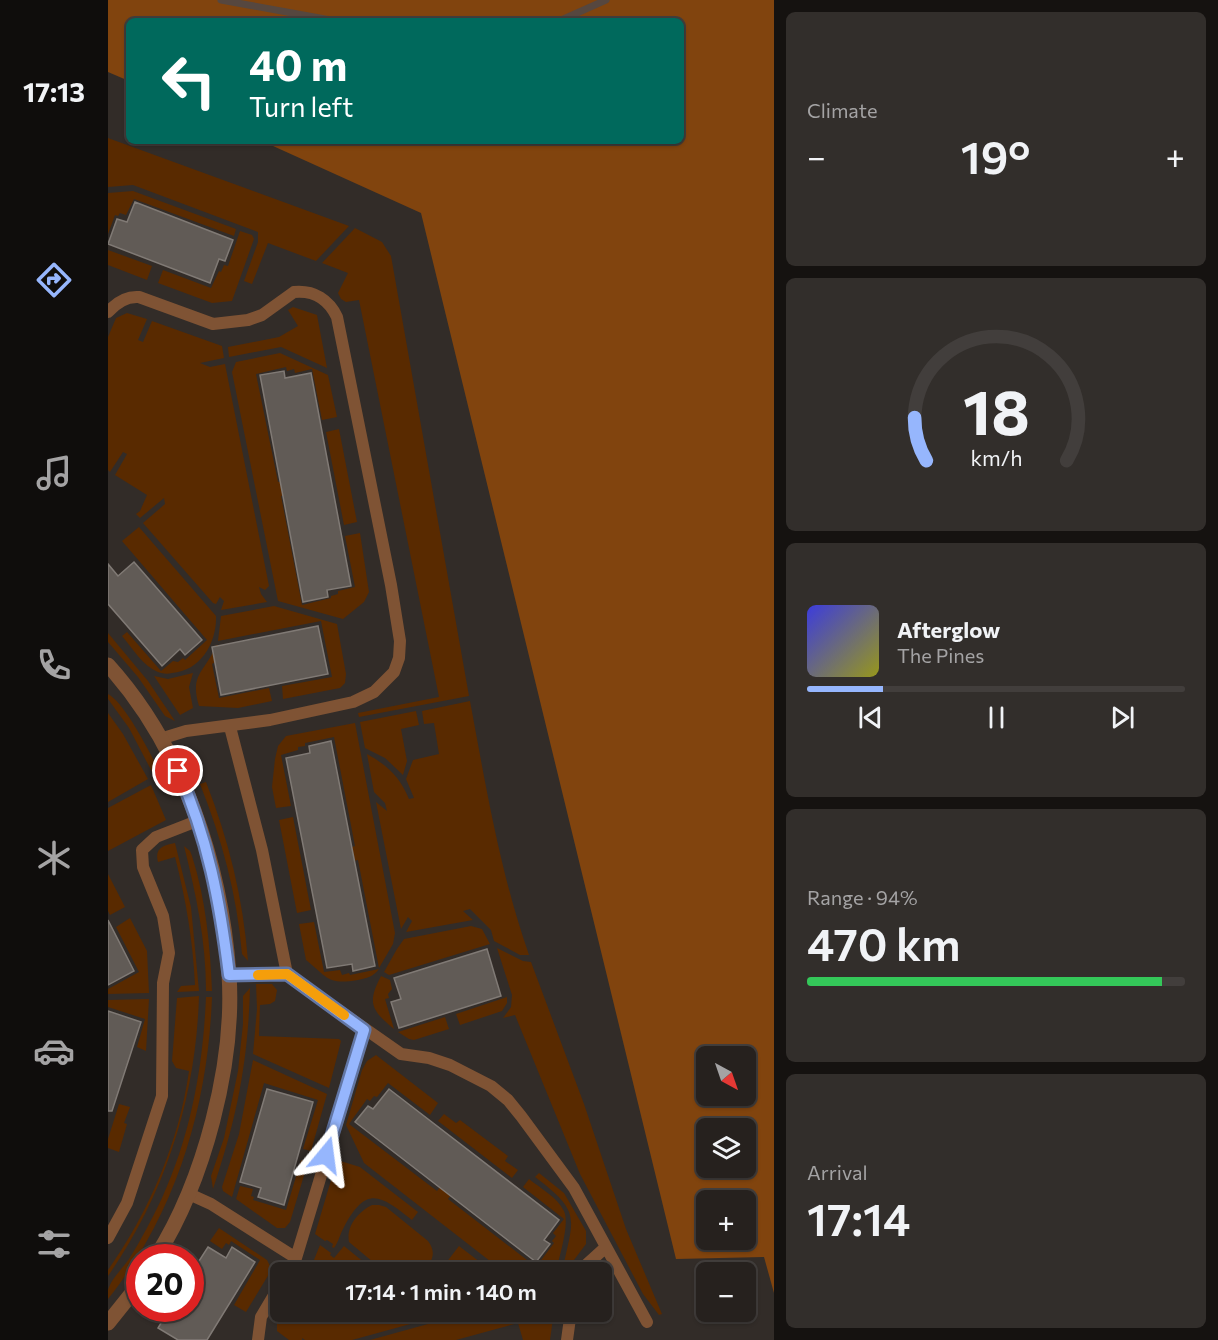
<!DOCTYPE html>
<html lang="en">
<head>
<meta charset="utf-8">
<style>
	:root { --surface:#26211e; --page:#322e2b; --text:#f1f3f6; --muted:#a4a3a4; --line:#423e3c; --accent:#96b6fd }
	body { margin:0; font-family:Commissioner,sans-serif; background:var(--page); color:var(--text); height:100vh; display:flex; flex-direction:column; font-size:22px; white-space:nowrap }
	* { box-sizing:border-box; margin:0 }
	p { font-size:20px; color:var(--muted) }
	.icon { flex:none; width:33px; height:33px; fill:none; stroke:currentColor; stroke-width:2; stroke-linecap:round; stroke-linejoin:round }
	.map { position:relative; flex:1; overflow:hidden }
	.panel { display:flex; flex-direction:column; gap:12px; padding:12px; background:#151210; width:444px }
	.panel>* { flex:none }
	.top-card { position:absolute; left:18px; top:18px; width:558px; height:126px; border-radius:9px; box-shadow:0 2px 4px #0004,0 0 0 2px var(--line); background:#00695c; color:#fff; overflow:hidden }
	.needle { width:39px; rotate:140deg }
	.buttons { position:absolute; left:588px; top:1046px; display:grid; gap:12px }
	.buttons a { display:grid; place-items:center; width:60px; height:60px; border-radius:9px; background:var(--surface); box-shadow:0 2px 4px #0004,0 0 0 2px var(--line); font-size:30px }
	.speed { position:absolute; left:18px; top:1244px; display:flex; gap:12px; font-size:30px; font-weight:700; text-align:center }
	.speed>* { display:grid; place-content:center; width:78px; height:78px; border-radius:50%; background:var(--surface); box-shadow:0 2px 4px #0004,0 0 0 2px var(--line); line-height:1 }
	.speed .limit { border:9px solid #d22; background:#fff; color:#111 }
	.pin { position:absolute; display:grid; place-items:center; width:51px; height:51px; color:#fff; margin:-26px; border:3px solid #fff; border-radius:50%; box-shadow:0 2px 6px #0007 }
	.me { position:absolute; width:66px; margin:-33px; rotate:16deg; stroke-linejoin:round; filter:drop-shadow(0 0 4px #0008) }
	.turn { display:flex; align-items:center; gap:21px; height:126px; padding:0 24px; font-size:27px }
	.turn .icon { width:78px; height:78px; stroke-width:2.5 }
	.turn b { display:block; font-size:42px; line-height:51px }
	.big { font-size:45px; font-weight:600; line-height:1.1 }
	.panel .widget { flex:1; display:flex; flex-direction:column; justify-content:center; gap:9px; min-width:0; padding:0 21px; border-radius:9px; background:var(--page) }
	.panel .dial { align-items:center; gap:0 }
	.dial svg { height:156px; overflow:visible; fill:none; stroke:var(--line); stroke-width:7; stroke-linecap:round; text-anchor:middle }
	.dial text { fill:var(--text); stroke:none }
	.song { display:flex; align-items:center; gap:18px }
	.cover { width:72px; height:72px; border-radius:9px; background:linear-gradient(135deg,hsl(240 70% 55%),hsl(60 70% 35%)) }
	.played { height:6px; border-radius:3px; background:linear-gradient(90deg,var(--accent) 20%,var(--line) 20%) }
	.keys { display:flex; justify-content:space-around; direction:ltr }
	.heat { display:flex; justify-content:space-between; align-items:center; font-size:33px; direction:ltr }
	.charge { height:9px; border-radius:4px; background:linear-gradient(90deg,#34c759 94%,var(--line) 0) }
	.trip { position:absolute; left:162px; top:1262px; width:342px; height:60px; border-radius:9px; background:var(--surface); box-shadow:0 2px 4px #0004,0 0 0 2px var(--line); font-weight:600; line-height:60px; text-align:center }
	main { display:flex; flex:1; min-height:0 }
	.menu { display:flex; flex-direction:column; width:108px; justify-content:space-around; align-items:center; background:#0f0d0c; color:var(--muted) }
	.menu .icon { width:42px; height:42px }
	.menu .on { color:var(--accent) }
	.menu b { font-size:27px; color:var(--text) }
	.map>svg:first-child { display:block }
</style>
</head>
<body>
<main>
<nav class="menu">
<b>17:13</b>
<svg class="icon on" aria-label="directions" viewBox="0 0 24 24"><path d="M12 3l9 9-9 9-9-9zM9 14v-3h6M13 9l2 2-2 2"/></svg>
<svg class="icon" aria-label="music" viewBox="0 0 24 24"><path d="M9 18V5l10-2v13"/><circle cx="6" cy="18" r="3"/><circle cx="16" cy="16" r="3"/></svg>
<svg class="icon" aria-label="phone" viewBox="0 0 24 24"><path d="M5 4h4l2 5-3 2q2 4 5 5l2-3 5 2v4C11 20 4 13 5 4z"/></svg>
<svg class="icon" aria-label="climate" viewBox="0 0 24 24"><path d="M12 3v18M4 7l16 10M4 17L20 7"/></svg>
<svg class="icon" aria-label="car" viewBox="0 0 24 24"><path d="M5 17H2v-5l4-1 3-4h7l3 4 3 1v5h-3M9 17h6M6 11h13"/><circle cx="7" cy="17" r="2"/><circle cx="17" cy="17" r="2"/></svg>
<svg class="icon" aria-label="filters" viewBox="0 0 24 24"><path d="M4 7h16M4 17h16"/><circle cx="9" cy="7" r="2"/><circle cx="15" cy="17" r="2"/></svg>
</nav>
<div class="map">
<svg width="666" height="1340" viewBox="0 0 666 1340">
	<rect width="100%" height="100%" fill="#322c28"/>
	<!-- green -->
	<path fill="#592a00" d="M0,138L241,226L208,261L160,243L144,284L136,281L150,242V232L25,185L0,187Z
		M25,191L128,229L126,236L26,199L18,215L12,213L10,216L7,215L0,234V193Z
		M247,228L274,242L283,256L361,696L251,717L250,713L331,697L251,300L238,302L233,299L230,293L240,273L214,263Z
		M132,231L144,235L146,239L124,301L104,303L50,283L55,270L103,288L111,271L113,272L116,265L120,266Z
		M0,250L44,266L39,280L0,265Z
		M185,307L209,315L219,368L173,347L121,357L120,347L171,337L190,326L180,310Z
		M19,313L39,319L30,340L35,342L44,321L114,346L116,358L92,363L102,367L117,364L161,586L157,590L151,587L153,594L159,602L113,610L116,601L112,597L108,604L105,603L35,523L57,504L56,498L32,518L28,514L32,511L39,495L7,475L19,454L15,452L2,472L0,470V337L8,318Z
		M172,353L220,375L229,417L214,420L204,369L187,373L186,369L179,371L178,367L148,374L170,482L180,480L182,494L173,496L194,605L223,598V596L230,594V591L247,587L237,536L252,533L261,592L256,602L235,619L170,601L124,372L128,362Z
		M231,429L249,522L236,525L218,432Z
		M31,527L108,616C109,642 93,671 64,673C60,674 55,674 50,672C35,666 25,649 14,636L19,632L53,671L65,661L70,662L75,658L77,660L99,640L14,541Z
		M166,606L229,624L238,674L237,683L232,688L175,699L174,686L224,677L213,621L110,641L113,616Z
		M0,633L40,681L67,721L57,716L30,677L0,642Z
		M108,645H111L113,658L104,664L111,698L161,688L164,701L130,708L91,706C81,673 98,672 108,645Z
		M85,673L81,687L85,708L72,715L46,676L60,679Z
		M0,694C19,704 47,763 58,784L52,787L21,728L0,699Z
		M362,701C378,787 392,872 421,955H412L386,941L383,930L362,909L355,911L365,920L298,932L304,921L300,917L293,929L268,802L279,811L277,803L266,792L259,754C279,765 292,777 301,799L306,798L298,779L305,760L331,754L326,723L316,724L314,711Z
		M308,711L311,725L293,729L299,761L295,775L277,758L257,748L252,722Z
		M0,713L15,734L40,779L0,802Z
		M247,723L287,933L285,944L271,968L250,860L240,862L238,849L247,846L226,737L197,743V746L190,747V750L173,755L183,806L168,808L164,787L167,759L170,746L178,736Z
		M98,782C121,841 135,898 140,961L134,954C129,895 114,839 92,784Z
		M43,785L58,820L0,851V808Z
		M185,817L203,910L189,913L171,820Z
		M67,843L83,907L91,991L69,992L73,986L87,985C85,941 78,900 67,857L50,862C46,848 56,845 67,843Z
		M76,846L82,851L84,856C98,900 102,945 104,991H98C98,941 88,894 76,846Z
		M0,874L17,907L2,915L0,911Z
		M22,918L39,951L41,993L0,994V989L31,972L8,927Z
		M206,922L216,972L232,970L234,975L241,973L242,975L271,969C265,977 259,978 250,980C220,985 220,978 198,960L191,924Z
		M363,926L374,929L382,944L281,975L276,972L289,949L296,939Z
		M389,948L415,961L423,962L476,1104L518,1229L554,1314L551,1315L535,1294L472,1174L407,1015L395,1018L403,1007L404,995Z
		M273,976L282,980L284,989L280,994L281,998L277,999L286,1029C263,1010 259,1003 273,976Z
		M148,984H164L169,990L167,1001L162,1004L152,1005L151,1036L231,1039L233,1041L221,1088L145,1054L149,1009Z
		M142,988C140,1062 129,1118 105,1189L103,1176L116,1138L130,1071L135,1024V996Z
		M91,996C88,1097 58,1193 0,1276V1270C41,1212 71,1142 81,1071L68,1068L64,1061L69,998Z
		M98,997H104C100,1105 69,1212 0,1299C0,1296 0,1293 0,1290C3,1279 15,1268 21,1259C33,1240 44,1219 54,1198C83,1134 95,1067 98,997Z
		M399,997V1003L394,1011L352,1025L348,1014Z
		M41,999L38,1051L29,1047L37,1019L0,1007V1000Z
		M337,1017L341,1029L306,1040L301,1039L290,1032Z
		M268,1055L330,1103L322,1115L280,1083L269,1097L266,1096L262,1101L259,1099L241,1124L329,1191L336,1182L347,1189L340,1199L428,1267L446,1243L444,1241L448,1236L445,1233L456,1219L415,1187L421,1179C432,1188 449,1197 456,1211C462,1224 451,1257 448,1272H396L256,1163L238,1125L254,1070L259,1061Z
		M145,1060L219,1094L203,1151L195,1149L210,1100L156,1083L124,1197L115,1191L114,1187L131,1134Z
		M11,1104L22,1107L16,1123L19,1124L11,1152L0,1148V1139Z
		M336,1114L348,1123L352,1120L400,1156L397,1161L410,1170L404,1178L330,1121Z
		M193,1160L200,1162L182,1222L177,1228H169L128,1199L132,1186L145,1189L143,1196L146,1197L145,1200L178,1210Z
		M229,1160L252,1167L310,1212L304,1220C273,1196 259,1184 236,1227C232,1234 231,1241 226,1248L224,1247L225,1244L219,1240L217,1241L207,1234Z
		M431,1173L456,1193L478,1231V1244L457,1272H454C465,1218 475,1213 427,1177Z
		M264,1205H271L278,1207L320,1241C329,1253 324,1261 316,1272H277L241,1242C238,1226 250,1212 264,1205Z
		M111,1228L159,1260L163,1268L161,1274L138,1312L126,1305L152,1260L123,1241L121,1245L118,1243L114,1249L102,1241Z
		M212,1245L223,1253L222,1255L226,1258L236,1246L268,1272H201Z
		M351,1246L385,1272H331Z
		M177,1311H294V1316L315,1311L317,1320L244,1340H197L194,1338V1340H181L169,1331V1324Z
		M367,1311H446L442,1340H415L410,1323L348,1340H262Z"/>
	<!-- forest -->
	<path fill="#81440e" fill-rule="evenodd" d="M0,0H666V1293L656,1257L568,1259L313,213L154,141H573V21H21V81L0,72ZM598,1056H638V1095H598ZM598,1128H638V1167H598ZM598,1200H638V1239H598Z"/>
	<g fill="none" stroke-linecap="round" stroke-linejoin="round">
		<!-- stream -->
		<path stroke="#56473f" stroke-width="7" d="M113,0L228,21
			M451,21L498,0"/>
	</g>
	<!-- building -->
	<path fill="#615b56" stroke="#807a75" stroke-width="1.5" d="M27,202L125,240L117,261L111,259L102,283L0,244L9,219L19,222Z
		M176,371L177,378L203,373L243,586L219,590L220,597L195,602L152,375Z
		M26,562L94,640L77,655L72,649L54,666L0,604V564L10,576Z
		M210,626L220,674L113,695L104,647Z
		M223,741L267,966L245,971L244,964L219,968L178,758L202,753L201,746Z
		M0,920L26,971L0,985Z
		M379,949L393,996L291,1028L283,1002L293,999L286,978Z
		M0,1011L33,1022L4,1111H0Z
		M159,1089L205,1102L176,1205L150,1197L153,1188L132,1182Z
		M281,1089L451,1220L436,1240L442,1244L428,1262L247,1122L260,1106L265,1109Z
		M100,1247L118,1258L124,1247L147,1262L99,1340H70L50,1328L62,1308H82V1275Z"/>
	<g fill="none" stroke-linecap="round" stroke-linejoin="round">
		<!-- lane -->
		<path stroke="#7f5334" stroke-width="12" d="M0,312C8,303 19,296 31,297L105,324L140,320L154,315L186,292C206,290 221,300 229,317L283,585L292,641L291,658L286,672L266,692L245,702L162,720L78,731L52,739
			M122,727L154,850L179,974
			M121,975L179,974L293,1054L321,1058L342,1065L383,1086L400,1100L413,1116L466,1188L539,1322
			M81,1194L103,1204L188,1258
			M0,1238L19,1203L54,1096L55,983L61,953L55,916L35,867L34,850L48,837L89,821
			M180,1272L188,1258L257,1030
			M473,1272L477,1266L498,1247
			M150,1340L153,1317L172,1285
			M459,1340L463,1311"/>
		<!-- street -->
		<path stroke="#7f5334" stroke-width="15" d="M0,665C75,748 113,864 121,974C127,1064 96,1181 48,1257
			M0,1323L32,1283"/>
	</g>
	<g fill="none" stroke-linecap="round" stroke-linejoin="round">
		<!-- route casing -->
		<g stroke="#6276a4" stroke-width="15">
			<path id="route" d="M70,771C100,838 112,902 121,975L179,974L256,1030L218,1155"/>
		</g>
		<!-- route -->
		<use href="#route" stroke="#96b6fd" stroke-width="10"/>
		<!-- slow -->
		<path stroke="#f59e0b" stroke-width="10" d="M150,975L179,974L236,1015"/>
	</g>
</svg>
<div class="buttons">
<a><svg class="needle" viewBox="-14 -14 28 28"><path d="M0-13l5 13h-10z" fill="#e53935"/><path d="M0 13l5-13h-10z" fill="#a4a3a4"/></svg></a>
<a><svg class="icon" aria-label="layers" viewBox="0 0 24 24"><path d="M12 4l9 5-9 5-9-5zM3 14l9 5 9-5"/></svg></a>
<a>+</a>
<a>−</a>
</div>
<div class="speed"><div class="limit">20</div></div>
<div class="pin" style="left:70px;top:771px;background:#d93025"><svg class="icon" aria-label="arrive" viewBox="0 0 24 24"><path d="M6 21V4h12l-3 4 3 4H6"/></svg></div>
<svg class="me" style="left:218px;top:1155px" viewBox="-20 -20 40 40"><path d="M0-17L14 15 0 8-14 15z" fill="#96b6fd" stroke="#fff" stroke-width="4"/></svg>
<div class="trip">17:14 · 1 min · 140 m</div>
<div class="top-card">
<div class="turn"><svg class="icon" aria-label="left" viewBox="0 0 24 24"><path d="M17 20v-9H6M10 6l-5 5 5 5"/></svg><div><b>40 m</b>Turn left</div></div>
</div>
</div>
<section class="panel">
<div class="widget"><p>Climate</p>
<div class="heat"><a>−</a><b class="big">19°</b><a>+</a></div>
</div>
<div class="widget dial"><svg viewBox="0 0 100 80">
<path d="M14 69A42 42 0 1 1 86 69"/>
<path d="M14 69A42 42 0 0 1 8 47" stroke="#96b6fd"/>
<text x="50" y="56" font-size="32" font-weight="700">18</text>
<text x="50" y="72" font-size="11">km/h</text>
</svg></div>
<div class="widget">
<div class="song"><i class="cover"></i><div><b>Afterglow</b><p>The Pines</p></div></div>
<div class="played"></div>
<div class="keys"><svg class="icon" aria-label="previous" viewBox="0 0 24 24"><path d="M18 5L8 12l10 7zM5 5v14"/></svg><svg class="icon" aria-label="pause" viewBox="0 0 24 24"><path d="M8 5v14M16 5v14"/></svg><svg class="icon" aria-label="next" viewBox="0 0 24 24"><path d="M6 5l10 7-10 7zM19 5v14"/></svg></div>
</div>
<div class="widget"><p>Range · 94%</p><b class="big">470 km</b><div class="charge"></div></div>
<div class="widget"><p>Arrival</p><b class="big">17:14</b></div>
</section>
</main>
</body>
</html>
